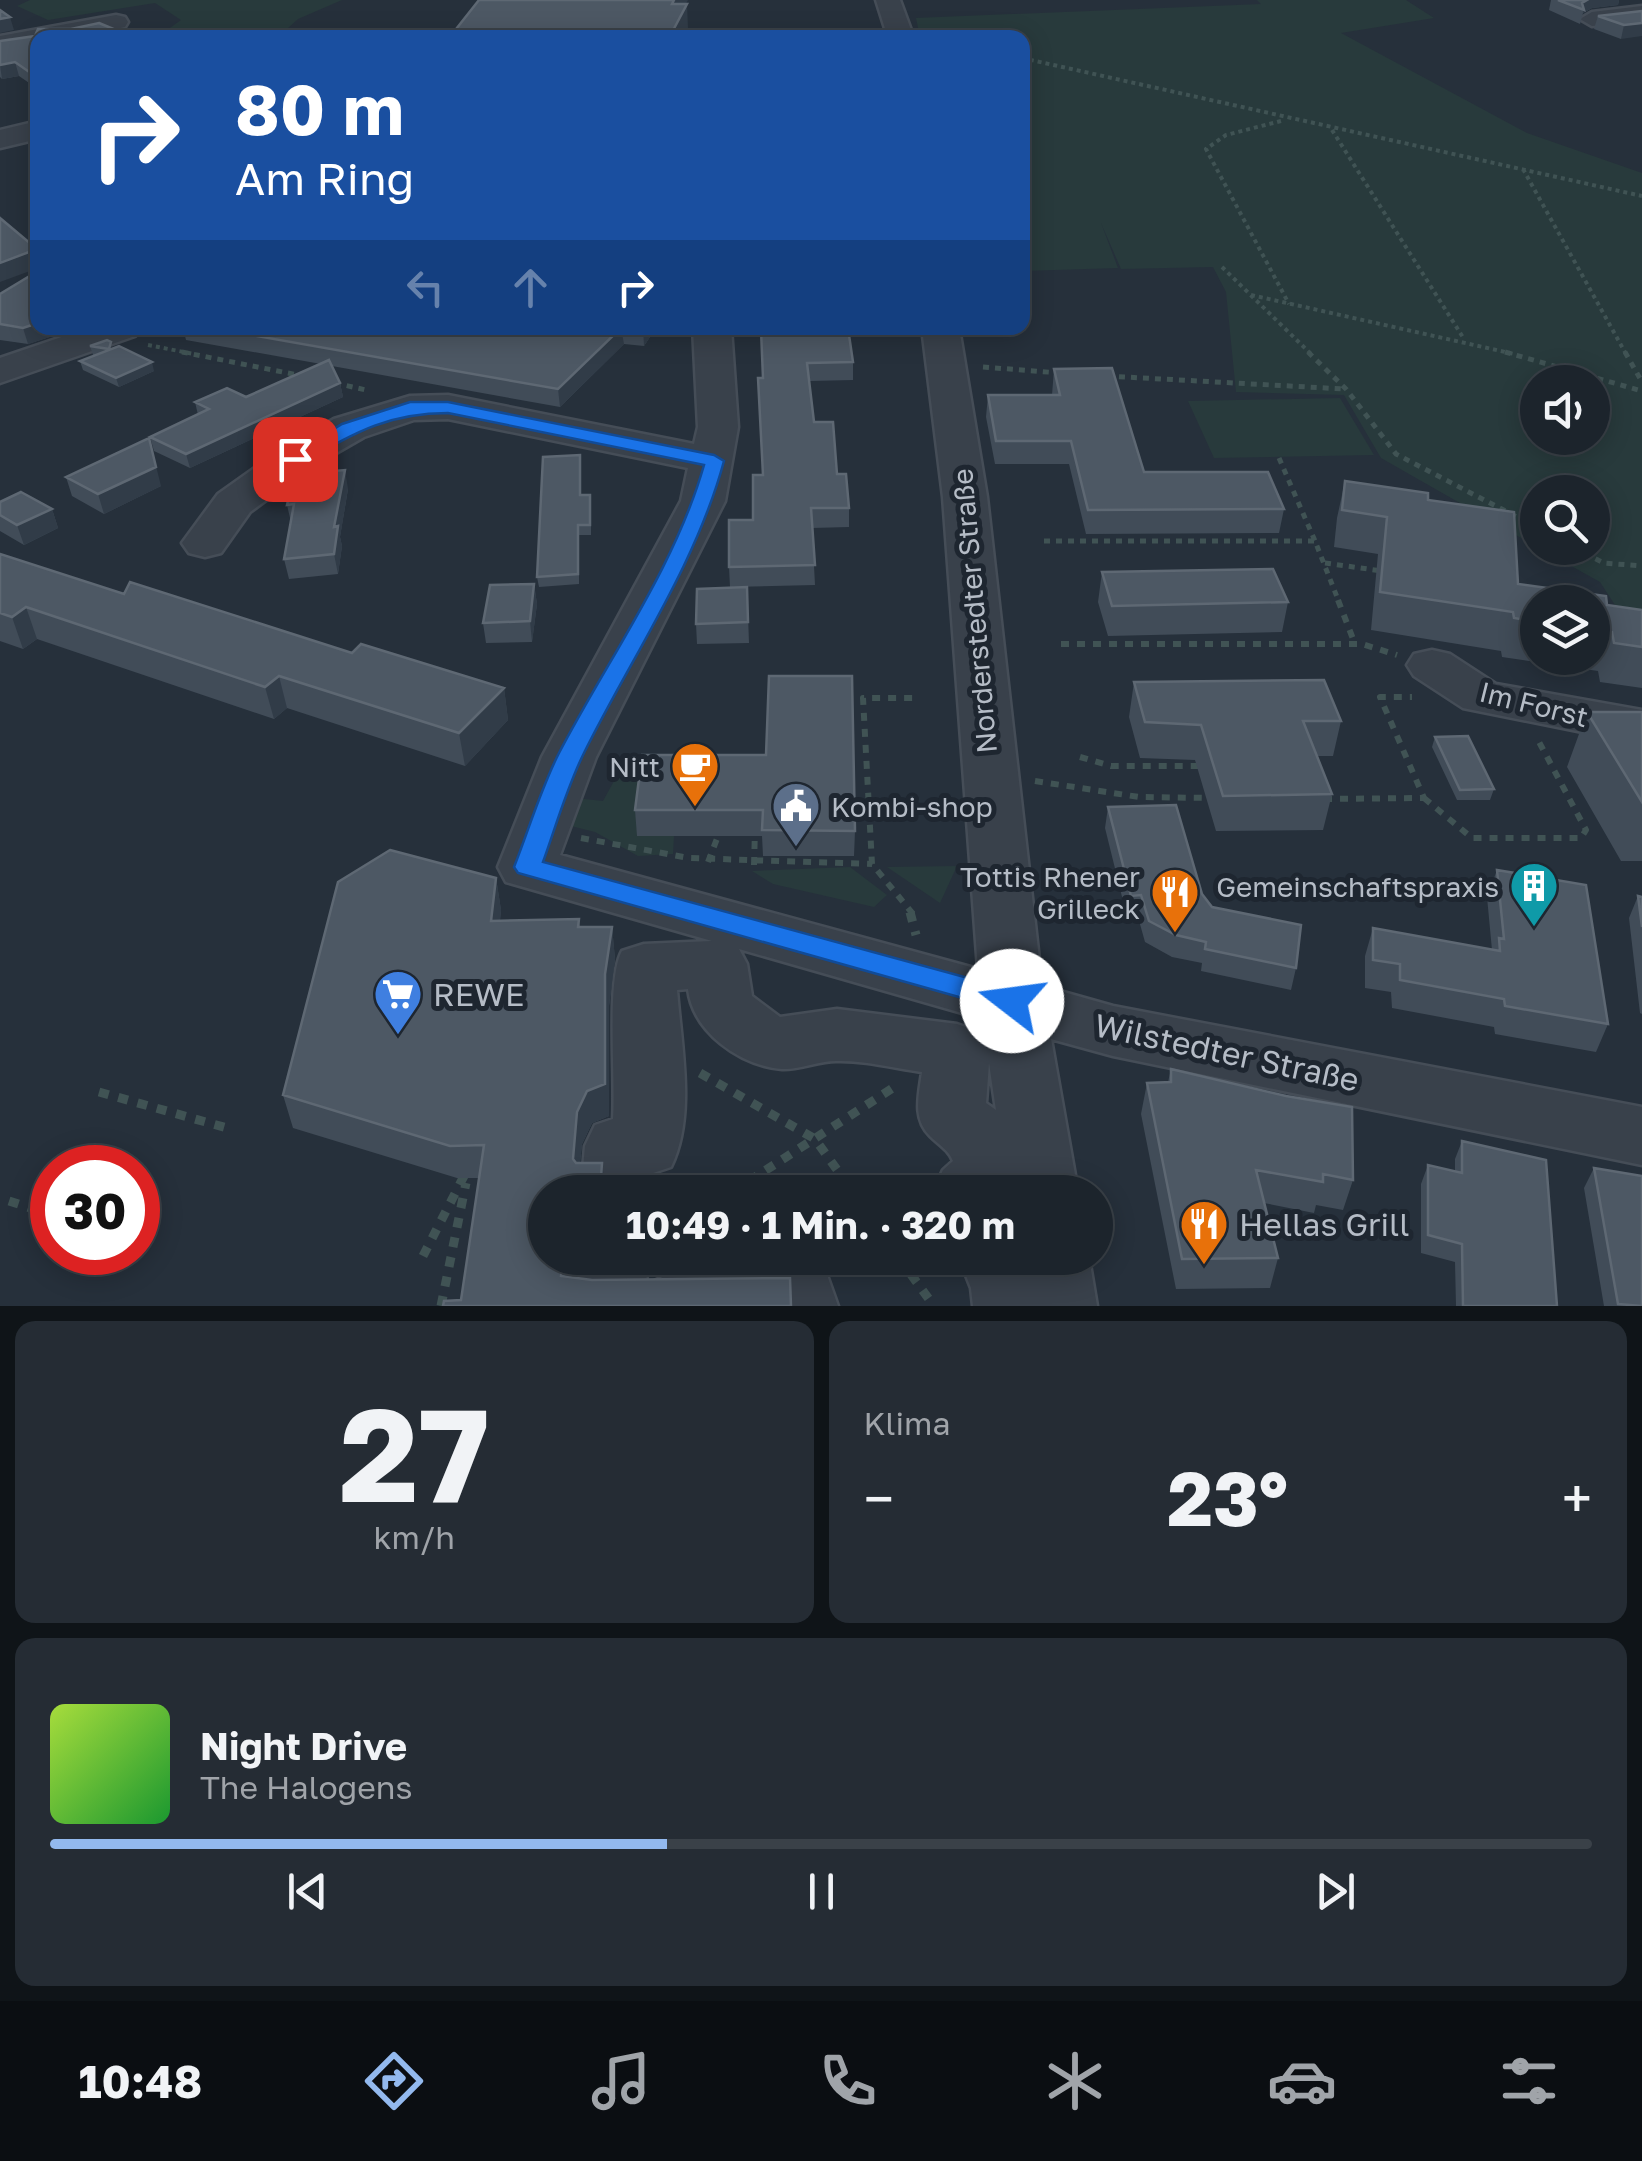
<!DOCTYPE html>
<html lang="de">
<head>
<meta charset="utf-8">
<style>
	:root { --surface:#1c242c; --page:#252c34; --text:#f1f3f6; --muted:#a0a4a9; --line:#3a4148; --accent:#93b9ee }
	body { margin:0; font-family:"Golos Text",sans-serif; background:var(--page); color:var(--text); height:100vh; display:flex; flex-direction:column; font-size:38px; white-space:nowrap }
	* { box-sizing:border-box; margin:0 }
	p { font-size:32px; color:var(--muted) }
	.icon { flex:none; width:55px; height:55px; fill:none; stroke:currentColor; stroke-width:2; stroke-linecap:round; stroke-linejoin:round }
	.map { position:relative; height:1306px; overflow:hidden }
	.panel { display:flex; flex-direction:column; gap:15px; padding:15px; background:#0f1418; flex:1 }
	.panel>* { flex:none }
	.hud { position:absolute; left:30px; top:30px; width:1000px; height:305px; border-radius:20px; box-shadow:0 5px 25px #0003,0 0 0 2px var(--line); background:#1a4fa0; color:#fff; overflow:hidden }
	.fabs { position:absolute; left:1520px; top:365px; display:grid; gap:20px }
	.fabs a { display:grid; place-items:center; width:90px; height:90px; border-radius:50%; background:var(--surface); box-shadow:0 5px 25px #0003,0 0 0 2px var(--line); font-size:50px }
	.speed { position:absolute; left:30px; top:1145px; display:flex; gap:20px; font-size:50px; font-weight:700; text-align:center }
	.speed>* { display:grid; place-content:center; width:130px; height:130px; border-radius:50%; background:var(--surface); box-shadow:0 5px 25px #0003,0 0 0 2px var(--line); line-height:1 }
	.speed .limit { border:15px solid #d22; background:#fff; color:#111 }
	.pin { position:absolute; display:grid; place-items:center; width:85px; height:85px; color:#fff; margin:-42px; border-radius:20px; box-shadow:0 5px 15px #0006 }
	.me { position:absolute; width:110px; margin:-55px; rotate:285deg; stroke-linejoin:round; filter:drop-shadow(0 0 8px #0008) }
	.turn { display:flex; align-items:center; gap:35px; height:210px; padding:0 40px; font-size:45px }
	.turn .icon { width:130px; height:130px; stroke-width:2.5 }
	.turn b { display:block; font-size:70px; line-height:85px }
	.lanes { display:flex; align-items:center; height:95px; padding:0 40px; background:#0003; justify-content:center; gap:50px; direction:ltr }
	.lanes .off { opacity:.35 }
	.big { font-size:75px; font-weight:700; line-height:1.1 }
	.panel .card { flex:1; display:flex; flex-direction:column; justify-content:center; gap:15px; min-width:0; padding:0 35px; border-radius:20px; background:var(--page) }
	.panel .dial { align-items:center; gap:0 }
	.dial b { font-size:130px; line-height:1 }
	.song { display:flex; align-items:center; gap:30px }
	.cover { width:120px; height:120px; border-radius:15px; background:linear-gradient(135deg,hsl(80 70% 55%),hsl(130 70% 35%)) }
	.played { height:10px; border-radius:5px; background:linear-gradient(90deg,var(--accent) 40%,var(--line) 40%) }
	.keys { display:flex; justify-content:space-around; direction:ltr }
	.heat { display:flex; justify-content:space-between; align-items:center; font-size:55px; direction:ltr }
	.panel .tiles { flex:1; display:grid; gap:15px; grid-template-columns:1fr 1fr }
	.card:last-child { grid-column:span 2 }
	.trip { position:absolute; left:528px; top:1175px; width:585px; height:100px; border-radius:50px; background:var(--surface); box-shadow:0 5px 25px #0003,0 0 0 2px var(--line); font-weight:700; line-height:100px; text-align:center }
	.dock { display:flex; height:160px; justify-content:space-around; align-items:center; background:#0b0e12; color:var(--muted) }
	.dock .icon { width:70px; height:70px }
	.dock .active { color:var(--accent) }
	.dock b { font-size:45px; color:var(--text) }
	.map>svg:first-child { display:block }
</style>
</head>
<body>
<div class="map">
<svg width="1642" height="1306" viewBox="0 0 1642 1306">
	<rect width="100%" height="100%" fill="#26303b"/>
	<!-- green -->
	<path fill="#283a3c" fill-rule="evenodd" d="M30,0H342L298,19L278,37L156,38L181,20L155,3L48,20L17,6Z
		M1257,0H1406L1434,18L1341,33L1527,133L1642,173V624L1626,622L1600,582L1539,548H1592V492H1538L1537,547L1381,458L1344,395L1236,392L1226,292L1213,267L1121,269L1101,223L1118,268L1023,271L1022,38L920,37L916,18L1261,4ZM1538,382H1592V438H1538Z
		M1340,398L1374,455L1214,458L1188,401Z
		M619,772L644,780L638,835L674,836L673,854L638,856L595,832L567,825L575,798L603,801Z
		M957,866L940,903L887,867Z
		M850,867L887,895L874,907L773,884L752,871Z"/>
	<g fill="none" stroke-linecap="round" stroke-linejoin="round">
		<!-- minor casing -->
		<g stroke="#454d57" stroke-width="5">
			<path id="minor" d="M876,0H900L914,38H888Z
				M1642,6V20L1592,26L1580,19L1592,12Z
				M116,15L125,17L128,22L125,27L74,38H38V45L0,52V36Z
				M38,121V139L0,148V130Z
				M88,328H141L135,336L0,383V358Z
				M693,328H731L738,427L725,501L596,757L560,855L978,969L943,497L922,328H959L987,497L1042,986L1113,1006L1642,1107V1165L1113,1056L1051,1039L1078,1192H933L943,1170L953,1161C948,1149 939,1145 930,1136C912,1118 919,1095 922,1072C894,1068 864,1060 836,1061C818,1061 799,1070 782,1069C739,1065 693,1032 688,989L677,990C681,1045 696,1116 671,1167L653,1173L651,1192H581L585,1146L595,1125L613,1119C616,1078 606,980 622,951L644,944L712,941L506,882L498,867L542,757L681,501L688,468L448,419L414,420L364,437L310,468L250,512L221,553L205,557L189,553L182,543L218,494L280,450L334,419L410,396L448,395L694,444L698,427ZM739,949L983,1019L986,1042L980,1032L957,1024L837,1009L780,1017L752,996L747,964ZM989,1063L996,1110L986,1103Z
				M1432,650L1450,654L1496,684L1642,710V744L1463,708L1414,676L1407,665L1414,654Z
				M574,1258H648L646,1285L675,1271L800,1264L827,1275L838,1306H569Z
				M959,1258H1089L1097,1306H973L971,1288Z"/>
		</g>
		<!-- path-far3 -->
		<path stroke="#405354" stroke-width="4" stroke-dasharray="4 4" stroke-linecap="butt" d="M1022,58L1642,196
			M1281,121L1226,135L1206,149L1289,304
			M1332,130L1464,339
			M1523,169L1626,354
			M1222,267L1311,354
			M1251,295L1514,354
			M148,345L194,354"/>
		<!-- path-far2 -->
		<path stroke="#405354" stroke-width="5" stroke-dasharray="6 6" stroke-linecap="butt" d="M182,352L303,376
			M1308,352L1346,389L1396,454L1538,528
			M1505,352L1642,391
			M1625,352L1642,382
			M983,367L1060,373
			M1107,376L1344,389
			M335,383L366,390
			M1279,458L1315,541
			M1044,541H1315L1339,602
			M1574,548L1604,563L1642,566
			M1325,563L1382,571"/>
		<!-- path-far1 -->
		<path stroke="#405354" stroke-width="6" stroke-dasharray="8 8" stroke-linecap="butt" d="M1338,600L1355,644
			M1061,644H1362L1397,655
			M1080,757L1111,766H1203
			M1035,781L1139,797L1211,798
			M1424,798L1472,838H1581L1586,830L1538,740
			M1324,799L1424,798L1380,697H1412
			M581,838L689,858L872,864
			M708,862L718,836
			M754,865L755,829
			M913,914L872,864L863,698H914"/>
		<!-- path -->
		<path stroke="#405354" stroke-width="9" stroke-dasharray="10 10" stroke-linecap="butt" d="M910,912L916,935
			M700,1073L815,1139L853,1192
			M99,1092L227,1128
			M732,1192L899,1084
			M9,1201L52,1215
			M423,1256L465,1174
			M899,1258L934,1306
			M441,1306L466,1183"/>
		<!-- minor -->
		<use href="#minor" fill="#39414b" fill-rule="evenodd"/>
	</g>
	<!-- wall -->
	<path fill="#414c58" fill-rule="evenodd" d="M1551,0H1619L1618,5L1592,8L1583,13L1580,24L1549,10Z
		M1642,11L1621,39L1594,29L1598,16Z
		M38,38V89L19,76L2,79L0,77V41Z
		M0,294L38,328H70L71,330L28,344L0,340Z
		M183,328H656L644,346L624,344L560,407L332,366L340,383L343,397L190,468L154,451L150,437L198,415L195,402L246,397L321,364L186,340Z
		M769,328H848L853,362V380L809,381L814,422L837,474L849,508V527L812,528L815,585L730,587L729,567L753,520L762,475L763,378Z
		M90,346L113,348L154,371L119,387L83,370L80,361L96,355H93Z
		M1054,369L1144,472L1284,509L1279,533L1086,534L1069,464H995L986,417L988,395H1052Z
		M580,455L581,495L591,505V535H579V584L539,587L537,577Z
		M66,477L161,486L104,514L72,496Z
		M1345,481L1428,500L1518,584L1607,605L1642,610V688L1600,682L1598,671L1502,657L1501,651L1371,630L1378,554L1334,547L1337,518ZM1538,602H1592V658H1538Z
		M348,489L340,537L342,546L338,574L289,579L284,559L291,522L287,505Z
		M0,502L52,509L58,528L24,545L0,531Z
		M0,554L124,594L352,653L504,688L508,720L465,766L287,708L274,719L37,639L23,649L0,641Z
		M1102,572L1288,602L1282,632L1108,636L1098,602Z
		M534,584L537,604L532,642L486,643L483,623Z
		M747,587L749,643L697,644L696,624Z
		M1134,682L1341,721L1333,756H1317L1332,794L1323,830L1216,831L1195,760L1140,758L1129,717Z
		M1587,712H1642V861H1621L1567,767Z
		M1435,737L1494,789L1490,800H1457L1432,747Z
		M642,755L855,831L854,856H763L762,836H637L635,810Z
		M1108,807L1202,894L1212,907L1296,968L1291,990L1201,971L1202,963L1172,957L1145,942L1138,917H1127L1105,828Z
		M1497,870L1608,1024L1596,1052L1495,1034L1494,1027L1392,1008L1391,992L1365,988V956L1373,928L1492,950L1487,897Z
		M496,878L501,910L500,921L579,919L580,927H612L615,959L609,1006V1116L592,1123L582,1144L580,1163L545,1192V1258H571L569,1277L461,1300L479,1178H457L293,1128L283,1095Z
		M1638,896L1642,897V1014L1640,1013L1629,918Z
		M1171,1069L1353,1180L1343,1210L1316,1205L1314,1213L1264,1203L1278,1258L1270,1288L1176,1289L1141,1114L1147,1083L1168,1082Z
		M1462,1141L1557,1306H1456L1455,1262L1421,1253V1184L1428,1165L1455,1172V1159Z
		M1594,1168L1642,1306H1604L1584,1188Z"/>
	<!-- shaded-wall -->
	<path fill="#313c48" d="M674,0H688L673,27L672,4Z
		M1587,0H1619L1618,5L1592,8L1583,13L1582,3Z
		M687,4L688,28L683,38H669Z
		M10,17L14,30L0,33V19Z
		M1642,23V36L1621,39L1624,25Z
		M116,30L117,38H86Z
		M15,62L19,76L2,79L0,65Z
		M37,249L38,268L0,282V263Z
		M38,323V328H70L71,330L28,344L23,328Z
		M621,328L624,344L560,407L558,389Z
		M643,328H656L644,346Z
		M152,362L154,371L119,387L116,378Z
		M340,383L343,397L190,468L186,454Z
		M149,438L161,486L104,514L98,494Z
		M345,470L348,489L340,537L342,546L338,574L334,554V527Z
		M52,509L58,528L24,545L17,525Z
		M534,584L537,604L532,642L530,621Z
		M26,607L37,639L23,649L12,617Z
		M279,676L287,708L274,719L265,687Z
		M504,688L508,720L465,766L459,733Z
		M496,878L501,910L496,954L491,921Z
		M612,927L615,959L609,1006V1116L592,1123L582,1144L577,1192L573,1159L577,1112L605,974Z
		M602,1163L606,1192H600Z
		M563,1258H571L566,1306L561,1276Z"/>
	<!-- building -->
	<path fill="#4d5864" stroke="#5e6873" stroke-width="2.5" d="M479,0H674L672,4H687L669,38H449Z
		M1558,0H1587L1582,3L1584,10Z
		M0,10L10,17L0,19Z
		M1642,11V23L1624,25L1598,16Z
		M99,23L116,30L86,38H38V78L15,62L0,65V41L35,36L38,29H71Z
		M0,218L37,249L0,263Z
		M38,271V323L23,328L0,324V294Z
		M212,328H621L558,389Z
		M771,328H848L853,362L807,363L814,422H833L837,474H846L849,508H811L815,565L729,567V520H753V475H763L758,378H763L761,330L772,329Z
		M107,340L111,342L109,349L90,346Z
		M119,346L152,362L116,378L80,361Z
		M329,360L340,383L186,454L150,437L209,409L195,402L227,388L246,397Z
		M1112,368L1144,472H1268L1284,509L1088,510L1071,441H996L988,395H1060L1054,369Z
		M149,438L156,467L98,494L66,477Z
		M580,455V495H590V525H578V574L537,577L543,457Z
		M345,470L334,527L338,526L334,554L284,559L294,504L287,505L294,474Z
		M1345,481L1428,493V500L1514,512L1518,584L1606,596L1607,605L1642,610V647L1614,643L1612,632L1592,629V602H1538V622L1514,618L1513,612L1380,592L1387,517L1342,510Z
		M21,492L52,509L17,525L0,515V502Z
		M0,554L124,594L130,582L352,653L361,644L504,688L459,733L279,676L265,687L26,607L12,617L0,613Z
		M1273,569L1288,602L1112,606L1102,572Z
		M534,584L530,621L483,623L490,585Z
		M747,587L748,622L696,624L697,589Z
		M769,676H852L855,831L762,830L763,810H635L642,755H766Z
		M1324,680L1341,721H1303L1332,794L1223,796L1201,725L1145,722L1134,682Z
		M1587,712H1642V802Z
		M1468,736L1494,789L1460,790L1435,737Z
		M1176,805L1202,894L1212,907L1301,925L1296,968L1205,949L1206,942L1176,935L1149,921L1141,895L1131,896L1108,807Z
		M390,850L496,878L491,921L579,919L578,927H612L605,974V1084L587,1091L577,1112L573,1159L576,1163H602L600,1192H545V1258H563L561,1276L592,1280L790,1278L791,1306H443L444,1301L461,1300L484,1145L450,1146L283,1095L338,882Z
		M1497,870L1586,885L1608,1024L1505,1006L1504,999L1400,980V964L1373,960V928L1500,951L1499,938L1504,939Z
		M1638,896L1642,897V927Z
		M1171,1069L1286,1096L1352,1107L1353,1180L1323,1174V1182L1256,1170L1278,1258L1182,1259L1147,1083L1171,1082Z
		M1462,1141L1546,1160L1557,1306H1463L1462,1244L1428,1235V1165L1462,1173Z
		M1594,1168L1642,1176V1306L1618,1304Z"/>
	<!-- route -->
	<path fill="#1a73e8" stroke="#114b97" stroke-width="2.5" d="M410,402H448L714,455L724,461C696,565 631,658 584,753C567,787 556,826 543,862L1012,990L1023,993L1027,1001L1023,1009L1012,1012L518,873L514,867C529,829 541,788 559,753C608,659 675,567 704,465L448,413C386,413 353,434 302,463L295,465L285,459L342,424Z"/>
	<!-- icons -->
	<defs>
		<g id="cafe-pin" transform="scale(2.5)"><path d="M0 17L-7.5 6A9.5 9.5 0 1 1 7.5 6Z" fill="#e8710a" stroke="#1e2630"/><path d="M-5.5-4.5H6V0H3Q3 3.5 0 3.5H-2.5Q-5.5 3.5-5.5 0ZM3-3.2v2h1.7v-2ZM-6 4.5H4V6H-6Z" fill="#fff"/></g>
		<g id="civic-pin" transform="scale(2.5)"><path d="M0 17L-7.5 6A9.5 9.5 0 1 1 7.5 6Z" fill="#5c6f8a" stroke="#1e2630"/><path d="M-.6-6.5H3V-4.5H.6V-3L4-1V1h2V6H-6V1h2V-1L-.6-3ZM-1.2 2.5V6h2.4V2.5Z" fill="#fff"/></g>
		<g id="building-pin" transform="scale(2.5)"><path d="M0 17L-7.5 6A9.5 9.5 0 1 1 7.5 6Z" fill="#0f9aa8" stroke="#1e2630"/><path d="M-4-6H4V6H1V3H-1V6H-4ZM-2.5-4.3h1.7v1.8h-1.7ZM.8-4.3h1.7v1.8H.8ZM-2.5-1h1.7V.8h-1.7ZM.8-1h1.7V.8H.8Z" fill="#fff"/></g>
		<g id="restaurant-pin" transform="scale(2.5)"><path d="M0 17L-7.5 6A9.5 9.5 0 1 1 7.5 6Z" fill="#e8710a" stroke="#1e2630"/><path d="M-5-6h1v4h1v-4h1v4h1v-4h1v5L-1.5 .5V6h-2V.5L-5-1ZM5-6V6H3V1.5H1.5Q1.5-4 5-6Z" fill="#fff"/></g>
		<g id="supermarket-pin" transform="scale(2.5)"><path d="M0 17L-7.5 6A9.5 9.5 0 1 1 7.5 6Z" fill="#3f7fe0" stroke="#1e2630"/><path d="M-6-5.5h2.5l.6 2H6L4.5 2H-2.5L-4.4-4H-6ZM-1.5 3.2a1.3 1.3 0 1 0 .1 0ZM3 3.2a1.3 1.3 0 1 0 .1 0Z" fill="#fff"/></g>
	</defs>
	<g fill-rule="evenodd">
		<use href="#cafe-pin" x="695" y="766"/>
		<use href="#civic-pin" x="796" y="806"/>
		<use href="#building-pin" x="1534" y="886"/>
		<use href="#restaurant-pin" x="1175" y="892"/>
		<use href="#supermarket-pin" x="398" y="994"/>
		<use href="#restaurant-pin" x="1204" y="1224"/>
	</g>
	<g text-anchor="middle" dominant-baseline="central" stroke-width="10" stroke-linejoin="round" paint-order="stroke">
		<!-- street labels -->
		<g font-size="28" fill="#b5bcc6" stroke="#1e2630">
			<text transform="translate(974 611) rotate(-95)">Norderstedter Straße</text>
			<text transform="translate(1534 704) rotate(14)">Im Forst</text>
		</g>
		<!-- poi labels -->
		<g font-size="28" fill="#b5bcc6" stroke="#1e2630" text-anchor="end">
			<text x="660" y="766">Nitt</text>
			<text x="831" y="806" text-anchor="start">Kombi-shop</text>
			<text x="1140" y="876">Tottis Rhener<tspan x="1140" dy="32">Grilleck</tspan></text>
			<text x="1499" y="886">Gemeinschaftspraxis</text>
		</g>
		<!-- near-poi labels -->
		<g font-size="32" fill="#b5bcc6" stroke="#1e2630" text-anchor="start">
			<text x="433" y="994">REWE</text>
			<text x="1239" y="1224">Hellas Grill</text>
		</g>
		<!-- near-street labels -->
		<g font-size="32" fill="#b5bcc6" stroke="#1e2630">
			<text transform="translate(1227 1052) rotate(12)">Wilstedter Straße</text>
		</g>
	</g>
</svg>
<div class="fabs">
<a><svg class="icon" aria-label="sound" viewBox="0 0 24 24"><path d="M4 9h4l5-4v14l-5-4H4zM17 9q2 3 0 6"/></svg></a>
<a><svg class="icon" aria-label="search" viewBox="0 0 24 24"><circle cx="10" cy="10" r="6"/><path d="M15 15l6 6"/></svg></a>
<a><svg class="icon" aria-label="layers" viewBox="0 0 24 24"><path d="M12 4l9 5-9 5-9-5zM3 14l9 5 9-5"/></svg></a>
</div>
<div class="speed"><div class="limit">30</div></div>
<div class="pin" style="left:295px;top:459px;background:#d93025"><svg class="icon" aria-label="arrive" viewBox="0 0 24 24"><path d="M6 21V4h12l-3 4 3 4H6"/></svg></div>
<svg class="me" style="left:1012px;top:1001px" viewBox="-20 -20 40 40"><circle r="19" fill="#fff"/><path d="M0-13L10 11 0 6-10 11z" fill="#1a73e8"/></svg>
<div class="trip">10:49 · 1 Min. · 320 m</div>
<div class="hud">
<div class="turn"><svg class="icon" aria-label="right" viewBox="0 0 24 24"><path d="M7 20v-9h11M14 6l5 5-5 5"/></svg><div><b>80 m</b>Am Ring</div></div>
<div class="lanes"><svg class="icon off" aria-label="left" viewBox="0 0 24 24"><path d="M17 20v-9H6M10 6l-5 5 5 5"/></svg><svg class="icon off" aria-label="ahead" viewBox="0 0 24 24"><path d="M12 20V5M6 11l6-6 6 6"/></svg><svg class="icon" aria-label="right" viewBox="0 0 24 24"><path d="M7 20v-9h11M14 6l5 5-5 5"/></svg></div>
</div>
</div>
<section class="panel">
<div class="tiles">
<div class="card dial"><b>27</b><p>km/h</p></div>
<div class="card"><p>Klima</p>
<div class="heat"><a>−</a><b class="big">23°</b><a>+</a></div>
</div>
<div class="card">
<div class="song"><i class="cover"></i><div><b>Night Drive</b><p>The Halogens</p></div></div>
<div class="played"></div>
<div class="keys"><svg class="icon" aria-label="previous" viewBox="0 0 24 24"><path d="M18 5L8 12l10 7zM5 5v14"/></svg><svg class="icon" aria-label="pause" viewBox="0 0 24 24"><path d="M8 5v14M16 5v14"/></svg><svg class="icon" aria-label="next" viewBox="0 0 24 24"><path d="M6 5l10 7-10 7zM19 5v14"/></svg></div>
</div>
</div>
</section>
<nav class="dock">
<b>10:48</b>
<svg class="icon active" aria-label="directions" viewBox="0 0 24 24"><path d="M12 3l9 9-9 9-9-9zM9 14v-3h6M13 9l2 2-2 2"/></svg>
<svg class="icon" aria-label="music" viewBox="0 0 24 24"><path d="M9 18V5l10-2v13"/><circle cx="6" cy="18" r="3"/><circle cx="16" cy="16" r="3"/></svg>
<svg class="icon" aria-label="phone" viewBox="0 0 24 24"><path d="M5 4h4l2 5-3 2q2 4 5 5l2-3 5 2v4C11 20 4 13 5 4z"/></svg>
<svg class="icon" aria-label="climate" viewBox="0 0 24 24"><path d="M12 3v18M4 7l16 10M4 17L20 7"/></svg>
<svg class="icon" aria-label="car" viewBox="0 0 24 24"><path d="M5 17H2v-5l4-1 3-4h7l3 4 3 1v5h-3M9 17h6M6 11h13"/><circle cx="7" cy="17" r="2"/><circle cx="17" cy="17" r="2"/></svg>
<svg class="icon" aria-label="filters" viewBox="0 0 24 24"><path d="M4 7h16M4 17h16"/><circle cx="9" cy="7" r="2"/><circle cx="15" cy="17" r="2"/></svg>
</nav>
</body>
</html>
